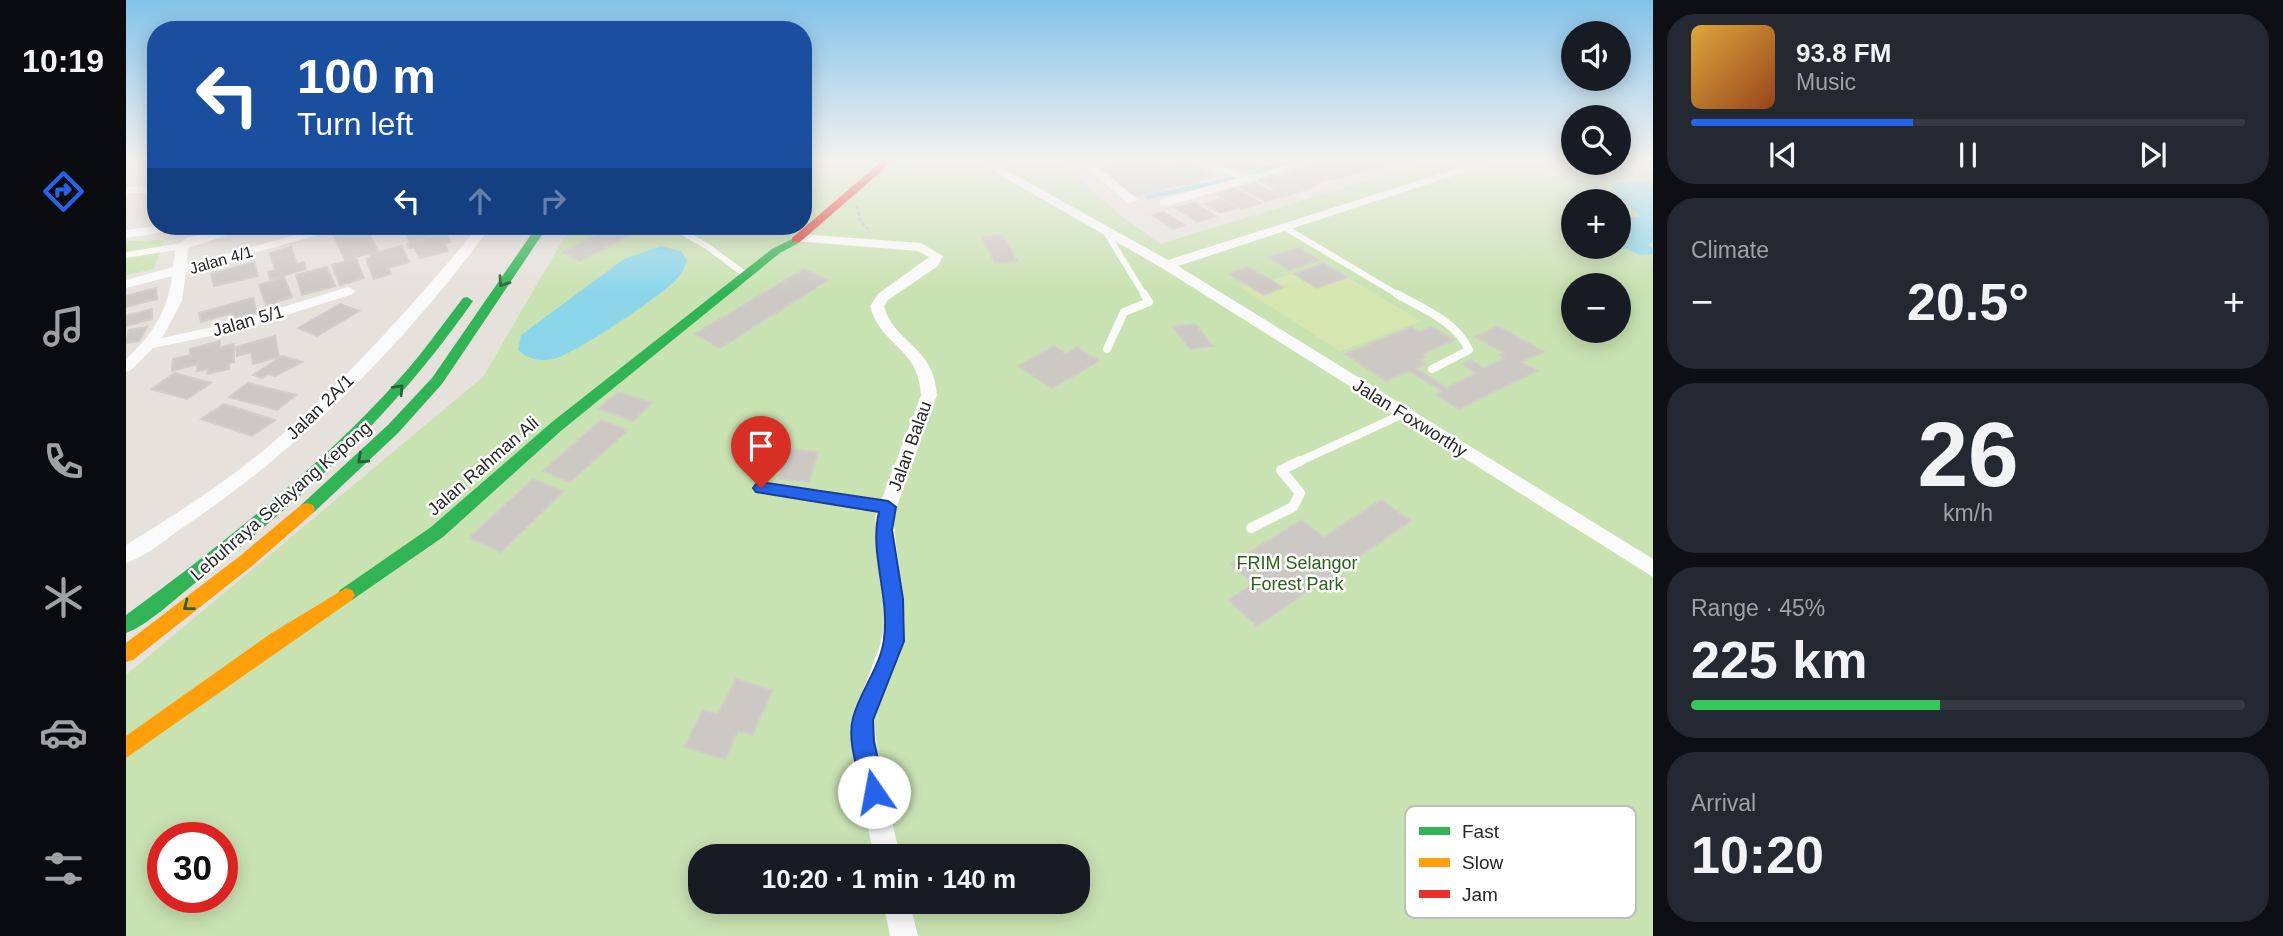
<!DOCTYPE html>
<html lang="en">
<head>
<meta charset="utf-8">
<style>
	:root { --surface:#171b24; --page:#242831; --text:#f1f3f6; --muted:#9ea1a6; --line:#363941; --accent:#2563eb }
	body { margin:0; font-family:Helvetica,sans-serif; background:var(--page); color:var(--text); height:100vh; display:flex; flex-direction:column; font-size:26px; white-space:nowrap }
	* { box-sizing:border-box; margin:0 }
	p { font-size:23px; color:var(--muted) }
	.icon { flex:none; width:38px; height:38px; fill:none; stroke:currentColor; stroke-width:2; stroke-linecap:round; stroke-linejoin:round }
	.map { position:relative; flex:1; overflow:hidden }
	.side { display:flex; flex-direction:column; gap:14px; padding:14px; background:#0d0f14; width:630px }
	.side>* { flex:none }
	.hud { position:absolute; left:21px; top:21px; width:665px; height:214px; border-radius:28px; box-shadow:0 4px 18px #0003; background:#1a4fa0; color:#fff; overflow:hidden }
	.fabs { position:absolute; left:1435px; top:21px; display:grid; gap:14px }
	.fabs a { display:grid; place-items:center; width:70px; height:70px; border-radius:50%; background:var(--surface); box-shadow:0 4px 18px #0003; font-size:35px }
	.speed { position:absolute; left:21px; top:822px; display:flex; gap:14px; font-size:35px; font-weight:700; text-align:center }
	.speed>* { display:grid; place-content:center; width:91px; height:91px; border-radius:50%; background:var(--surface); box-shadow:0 4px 18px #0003; line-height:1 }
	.speed .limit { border:10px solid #d22; background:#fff; color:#111 }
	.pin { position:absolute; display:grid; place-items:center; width:60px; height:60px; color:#fff; margin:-72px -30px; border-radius:50% 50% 50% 0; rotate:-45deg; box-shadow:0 0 7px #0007 }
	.pin .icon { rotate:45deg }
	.me { position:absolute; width:77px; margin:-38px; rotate:348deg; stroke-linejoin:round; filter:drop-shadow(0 0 5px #0008) }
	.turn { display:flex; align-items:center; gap:24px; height:147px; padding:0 35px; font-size:32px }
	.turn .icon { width:91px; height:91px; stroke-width:2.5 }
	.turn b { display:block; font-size:49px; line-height:60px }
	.lanes { display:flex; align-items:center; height:66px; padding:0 35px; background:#0003; justify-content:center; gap:35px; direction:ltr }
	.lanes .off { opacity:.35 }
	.big { font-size:52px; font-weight:600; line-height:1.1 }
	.side .card { flex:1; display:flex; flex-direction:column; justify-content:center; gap:10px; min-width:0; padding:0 24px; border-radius:28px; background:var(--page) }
	.side .dial { align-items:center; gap:0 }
	.dial b { font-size:91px; line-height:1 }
	.song { display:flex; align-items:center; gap:21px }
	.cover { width:84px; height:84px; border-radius:10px; background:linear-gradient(135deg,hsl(40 70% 55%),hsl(20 70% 35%)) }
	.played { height:7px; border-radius:4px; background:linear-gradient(90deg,var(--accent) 40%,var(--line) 40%) }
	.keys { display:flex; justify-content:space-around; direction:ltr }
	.heat { display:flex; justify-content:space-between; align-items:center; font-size:38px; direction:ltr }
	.charge { height:10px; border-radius:5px; background:linear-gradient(90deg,#34c759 45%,var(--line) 0) }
	.trip { position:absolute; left:562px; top:844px; width:402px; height:70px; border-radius:28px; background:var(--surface); box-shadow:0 4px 18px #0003; font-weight:600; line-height:70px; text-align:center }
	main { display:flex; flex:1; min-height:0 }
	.tabs { display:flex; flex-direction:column; width:126px; justify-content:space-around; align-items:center; background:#090b0e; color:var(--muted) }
	.tabs .icon { width:49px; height:49px }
	.tabs .selected { color:var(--accent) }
	.tabs b { font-size:32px; color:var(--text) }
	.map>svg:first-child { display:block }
</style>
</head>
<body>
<main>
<nav class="tabs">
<b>10:19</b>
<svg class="icon selected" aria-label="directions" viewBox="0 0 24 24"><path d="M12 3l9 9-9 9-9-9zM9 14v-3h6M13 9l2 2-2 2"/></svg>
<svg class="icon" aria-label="music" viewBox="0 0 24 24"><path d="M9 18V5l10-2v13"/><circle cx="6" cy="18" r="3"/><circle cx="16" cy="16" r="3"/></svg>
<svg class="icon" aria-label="phone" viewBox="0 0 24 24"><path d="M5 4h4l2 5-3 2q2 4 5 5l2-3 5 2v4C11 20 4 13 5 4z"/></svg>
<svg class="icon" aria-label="climate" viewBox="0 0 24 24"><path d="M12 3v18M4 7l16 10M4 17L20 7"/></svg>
<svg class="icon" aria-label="car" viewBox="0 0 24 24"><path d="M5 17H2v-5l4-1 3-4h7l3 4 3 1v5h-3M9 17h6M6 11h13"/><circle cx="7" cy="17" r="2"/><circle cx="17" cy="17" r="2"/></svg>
<svg class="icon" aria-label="filters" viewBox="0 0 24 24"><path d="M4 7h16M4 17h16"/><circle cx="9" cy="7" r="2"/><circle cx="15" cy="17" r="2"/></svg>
</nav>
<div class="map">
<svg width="1527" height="936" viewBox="0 0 1527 936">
	<rect width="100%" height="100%" fill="#e6e1db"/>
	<!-- green -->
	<path fill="#c9e2b2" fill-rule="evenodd" d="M677,161H933L994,215L1034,244L1306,161H1527V936H0V675L357,377L445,226H677ZM1447,201H1493V247H1447ZM1447,285H1493V331H1447ZM37,838H96V898H37ZM574,856H952V901H574Z
		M38,240L28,269L0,275V241Z"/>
	<!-- pitch -->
	<path fill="#d5e6b0" d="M1168,274L1191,288L1221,277L1295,321L1214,351L1115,288L1122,286L1138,295L1157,287L1145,280Z"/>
	<!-- water -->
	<path fill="#8cd6ea" d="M1516,181L1527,183V241L1523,245L1527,248V254L1514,255L1501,249L1471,247H1493V216L1513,217V214L1495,202L1485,184Z
		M535,246L555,251L561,260C559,267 556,273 551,279C535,296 448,355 427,359C414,362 402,359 392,350L395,335L498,259Z"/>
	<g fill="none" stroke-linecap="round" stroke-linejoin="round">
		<!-- stream -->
		<path stroke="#8cd6ea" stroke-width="4.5" d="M1125,173L1166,161
			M1022,197L1106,179"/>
	</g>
	<!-- building -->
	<path fill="#ccc9c5" stroke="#d1cdc8" stroke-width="2" d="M1010,161H1026L1039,169L993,181L976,170Z
		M1090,161H1122L1131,165L1113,171Z
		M1199,161H1222L1240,170L1226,174Z
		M1224,161H1247L1256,165L1241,169Z
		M1199,162L1225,174L1210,179L1185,166Z
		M1063,163L1088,177L1060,185L1035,170Z
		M1184,167L1207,179L1191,183L1169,171Z
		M1036,171L1057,184L1011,196L990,183Z
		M1485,171L1498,179L1476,181L1463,174Z
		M1167,172L1193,185L1178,190L1153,177Z
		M1148,176L1176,191L1157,197L1145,191L1150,189L1133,180Z
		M1128,183L1154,197L1139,201L1114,187Z
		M1109,188L1135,203L1116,209L1091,194Z
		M1095,199L1110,208L1094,213L1079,204Z
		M1069,203L1090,216L1071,222L1050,208Z
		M1037,212L1058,225L1048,229L1027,215Z
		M283,226H314L318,232L284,242L279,231L285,230Z
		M489,226H521L454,261L437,252Z
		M228,230L230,233L241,230L252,251L219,260L208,236Z
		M320,233L325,242L318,244L322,251L294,258L288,247L283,248L281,244Z
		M876,235L891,261L869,263L856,237Z
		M275,246L283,262L262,268L265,274L248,279L240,259L245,257L244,255Z
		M165,247L171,264L178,262L180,269L144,279L142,272L149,270L144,253Z
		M1172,248L1193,260L1163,270L1143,257Z
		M230,259L238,278L214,285L206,265Z
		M128,262L132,276L88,286L85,274Z
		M1197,263L1221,277L1191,288L1168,274Z
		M201,267L209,286L176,295L170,275Z
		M1122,267L1145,280L1157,287L1138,295L1103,274Z
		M678,269L702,280L594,348L569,334Z
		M158,277L166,297L140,305L133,285Z
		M30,288L31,299L0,307V296Z
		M127,298L131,313L108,320L106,313L75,322L73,313Z
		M214,304L233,311L191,336L172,328Z
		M26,309V319L0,326V316Z
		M1069,324L1087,346L1064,349L1047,327Z
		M1372,326L1418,352L1395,362L1411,371L1333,409L1310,394L1316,391L1283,371L1260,381L1219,354L1285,327L1294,332L1306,327L1328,340L1296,354L1300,357L1293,360L1300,364L1290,368L1321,388L1351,373L1336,364L1345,360L1358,368L1379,358L1374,355L1379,353L1349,337Z
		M21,327L13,341L0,343L3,330Z
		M149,336L153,357L127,364L125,352L111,356L110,347Z
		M94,341V347L108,344V362L103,363V369L81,374L82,369L71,371L72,364L46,371L47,359L64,355V349Z
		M928,346L940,354L951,347L973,361L926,388L892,366Z
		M156,356L176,362L149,376L142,374L136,378L127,375Z
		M49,373L85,383L61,399L25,389Z
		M122,383L170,395L151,410L103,397Z
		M492,392L526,403L507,421L472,409Z
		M98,404L149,420L126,436L75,419Z
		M475,420L502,430L444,482L417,471Z
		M648,447L692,452L683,482L653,479L656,470L640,469Z
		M407,479L438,491L375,552L343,538Z
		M1255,500L1285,521L1131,626L1102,600L1128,584L1105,564L1175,520L1198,537Z
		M610,679L647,690L626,735L612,731L599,759L558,747L577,710L592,714Z"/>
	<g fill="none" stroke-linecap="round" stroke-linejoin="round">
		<!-- path -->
		<path stroke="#c2c2c1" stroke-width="2.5" stroke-dasharray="3.5 2.5" stroke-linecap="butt" d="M1488,171L1499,174L1527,173
			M731,206L735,222L742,229"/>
		<!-- lane-far2 -->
		<path stroke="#fbfafa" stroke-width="6" d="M1456,163L1476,170
			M546,226L582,247L620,275
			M1158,227L1274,296
			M978,229L1019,296
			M0,255L56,246"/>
		<!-- lane-far1 -->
		<path stroke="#fbfafa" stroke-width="8" d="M1271,294C1297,309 1330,321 1343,350L1306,369
			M981,349L998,312L1023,302L1018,294
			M1170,463L1277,414"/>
		<!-- lane -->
		<path stroke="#fbfafa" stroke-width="10" d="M635,488L762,507
			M1125,528L1167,507L1174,493L1155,470L1174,461"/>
		<!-- street -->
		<path fill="#fbfafa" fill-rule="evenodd" d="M850,161H864L1042,260L1355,161H1372L1052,266L1527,559V577L1036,268Z
			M952,161H965L1012,200L1002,203Z
			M1069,161C1092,161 1106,173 1124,174C1139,175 1167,161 1190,161L1042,206H1034V200L1112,178Z
			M30,186V193H0V187Z
			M30,226H59L53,230L0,238V230Z
			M109,226H129L62,248L61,264L205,226H224L60,272L56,301L36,338L105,323L222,287L229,291L227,294L113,330L27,348L5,370L0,372V359C26,335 42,311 46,276L0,288V280L47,267L50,246L61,238Z
			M353,226H365C281,341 177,447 59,526C41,538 21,556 0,563V545C45,517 90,489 132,455C214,388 285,307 353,226Z
			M673,234L795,243L817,256L812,266L762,300L758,306C769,345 808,345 811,395L767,517L779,623L775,648L748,719L753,766L774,856H748L729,766L726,719L753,648L759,623L749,517L795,395C793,347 755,347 744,306L752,294L803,257L792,251L669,241V235Z
			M757,901H783L792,936H764Z"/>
		<!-- fast -->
		<path fill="#30b455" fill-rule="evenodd" d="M411,226H422L316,384L272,433L187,513H175L173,509L175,505L262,425L306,378Z
			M670,237L674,238V242L654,253L436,430L317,537L226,600L220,602L214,600L211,595L214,590L305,527L426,422L646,249Z
			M341,297L347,301C270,412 175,501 69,583C50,598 22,625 0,633V615C98,543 193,468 274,378C297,353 316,325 337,298Z"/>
		<!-- slow -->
		<path fill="#ff9f0a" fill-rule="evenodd" d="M181,503L187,505L189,509L187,513L126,566L7,660L0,662V643L114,556L175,505Z
			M220,588L226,590L229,595L226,600L0,758V736L144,634Z"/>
		<!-- jam -->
		<path fill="#e5322d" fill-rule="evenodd" d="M756,161H767L674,242H666V238Z"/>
	</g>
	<!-- one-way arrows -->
	<defs><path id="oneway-chevron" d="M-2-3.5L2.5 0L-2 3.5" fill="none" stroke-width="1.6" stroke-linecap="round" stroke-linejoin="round" transform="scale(1.75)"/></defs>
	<g stroke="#2b5f39">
		<use href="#oneway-chevron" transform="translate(377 282) rotate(125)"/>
		<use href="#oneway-chevron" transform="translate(273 389) rotate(-47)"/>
		<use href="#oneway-chevron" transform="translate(236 459) rotate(137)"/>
		<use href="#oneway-chevron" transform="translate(62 606) rotate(142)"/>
	</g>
	<!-- sky -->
	<linearGradient id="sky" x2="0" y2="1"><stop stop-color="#83c2e9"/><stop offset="0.55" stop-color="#f4f2ef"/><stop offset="1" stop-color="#f4f2ef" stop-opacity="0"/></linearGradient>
	<rect width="1527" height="292" fill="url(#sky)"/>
	<!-- route -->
	<path fill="#2563eb" stroke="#184099" stroke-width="2" d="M635,482L762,501L770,507L766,530L777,599L778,641L747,720L748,741L759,792L756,800L748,803L740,800L737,792C732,770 721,741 727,718C734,691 755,666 758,639C764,596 743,553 753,512L630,492L627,488L630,484Z"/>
	<g text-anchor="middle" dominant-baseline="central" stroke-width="5" stroke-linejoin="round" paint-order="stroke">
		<!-- far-street labels -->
		<g font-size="16" fill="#272727" stroke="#fff">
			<text transform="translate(95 260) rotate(-16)">Jalan 4/1</text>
		</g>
		<!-- street labels -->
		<g font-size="18" fill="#272727" stroke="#fff">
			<text transform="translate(122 321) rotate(-16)">Jalan 5/1</text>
			<text transform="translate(194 407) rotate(-44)">Jalan 2A/1</text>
			<text transform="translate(1284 418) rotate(32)">Jalan Foxworthy</text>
			<text transform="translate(784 446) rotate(-70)">Jalan Balau</text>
			<text transform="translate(357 466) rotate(-41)">Jalan Rahman Ali</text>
			<text transform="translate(155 501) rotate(-41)">Lebuhraya Selayang Kepong</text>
		</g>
		<!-- park labels -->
		<g font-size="18" fill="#2a6417" stroke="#fff">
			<text x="1171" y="563">FRIM Selangor<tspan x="1171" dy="21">Forest Park</tspan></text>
		</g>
	</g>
	<!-- legend -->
	<rect x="1279" y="806" width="231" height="112" rx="10" fill="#fff" stroke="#bebebe" stroke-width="2"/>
	<rect x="1293" y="827" width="31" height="8" fill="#30b455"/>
	<rect x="1293" y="858" width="31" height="9" fill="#ff9f0a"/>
	<rect x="1293" y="890" width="31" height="8" fill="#e5322d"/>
	<g font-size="19" fill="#272727">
		<text x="1336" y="838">Fast</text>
		<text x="1336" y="869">Slow</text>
		<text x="1336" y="901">Jam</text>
	</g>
</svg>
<div class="fabs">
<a><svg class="icon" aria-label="sound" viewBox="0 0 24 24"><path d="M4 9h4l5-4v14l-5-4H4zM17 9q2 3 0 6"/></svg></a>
<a><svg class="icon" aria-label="search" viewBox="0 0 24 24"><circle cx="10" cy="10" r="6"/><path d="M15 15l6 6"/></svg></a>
<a>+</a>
<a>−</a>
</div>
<div class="speed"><div class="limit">30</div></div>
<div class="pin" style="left:635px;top:488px;background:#d93025"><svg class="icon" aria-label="arrive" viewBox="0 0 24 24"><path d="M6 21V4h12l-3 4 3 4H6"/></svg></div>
<svg class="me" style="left:748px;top:792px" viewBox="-20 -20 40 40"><circle r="19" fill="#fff"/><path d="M0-13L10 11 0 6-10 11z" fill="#2563eb"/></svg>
<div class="trip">10:20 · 1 min · 140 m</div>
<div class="hud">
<div class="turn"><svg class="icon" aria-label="left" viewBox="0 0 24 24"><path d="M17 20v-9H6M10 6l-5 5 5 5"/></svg><div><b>100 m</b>Turn left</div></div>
<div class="lanes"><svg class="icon" aria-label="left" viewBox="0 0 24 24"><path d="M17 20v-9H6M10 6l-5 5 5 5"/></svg><svg class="icon off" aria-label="ahead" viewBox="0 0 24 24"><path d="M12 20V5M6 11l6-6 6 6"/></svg><svg class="icon off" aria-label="right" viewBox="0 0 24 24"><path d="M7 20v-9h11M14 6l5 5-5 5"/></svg></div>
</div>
</div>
<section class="side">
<div class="card">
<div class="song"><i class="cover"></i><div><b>93.8 FM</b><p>Music</p></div></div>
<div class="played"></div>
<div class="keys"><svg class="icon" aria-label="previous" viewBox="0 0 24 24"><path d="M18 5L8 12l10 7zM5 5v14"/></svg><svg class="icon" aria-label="pause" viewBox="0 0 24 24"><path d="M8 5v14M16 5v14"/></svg><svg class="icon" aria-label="next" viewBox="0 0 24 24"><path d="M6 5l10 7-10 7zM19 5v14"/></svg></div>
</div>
<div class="card"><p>Climate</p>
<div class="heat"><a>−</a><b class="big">20.5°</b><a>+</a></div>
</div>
<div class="card dial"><b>26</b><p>km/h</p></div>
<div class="card"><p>Range · 45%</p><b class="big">225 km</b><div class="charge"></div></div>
<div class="card"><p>Arrival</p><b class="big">10:20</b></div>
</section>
</main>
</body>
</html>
